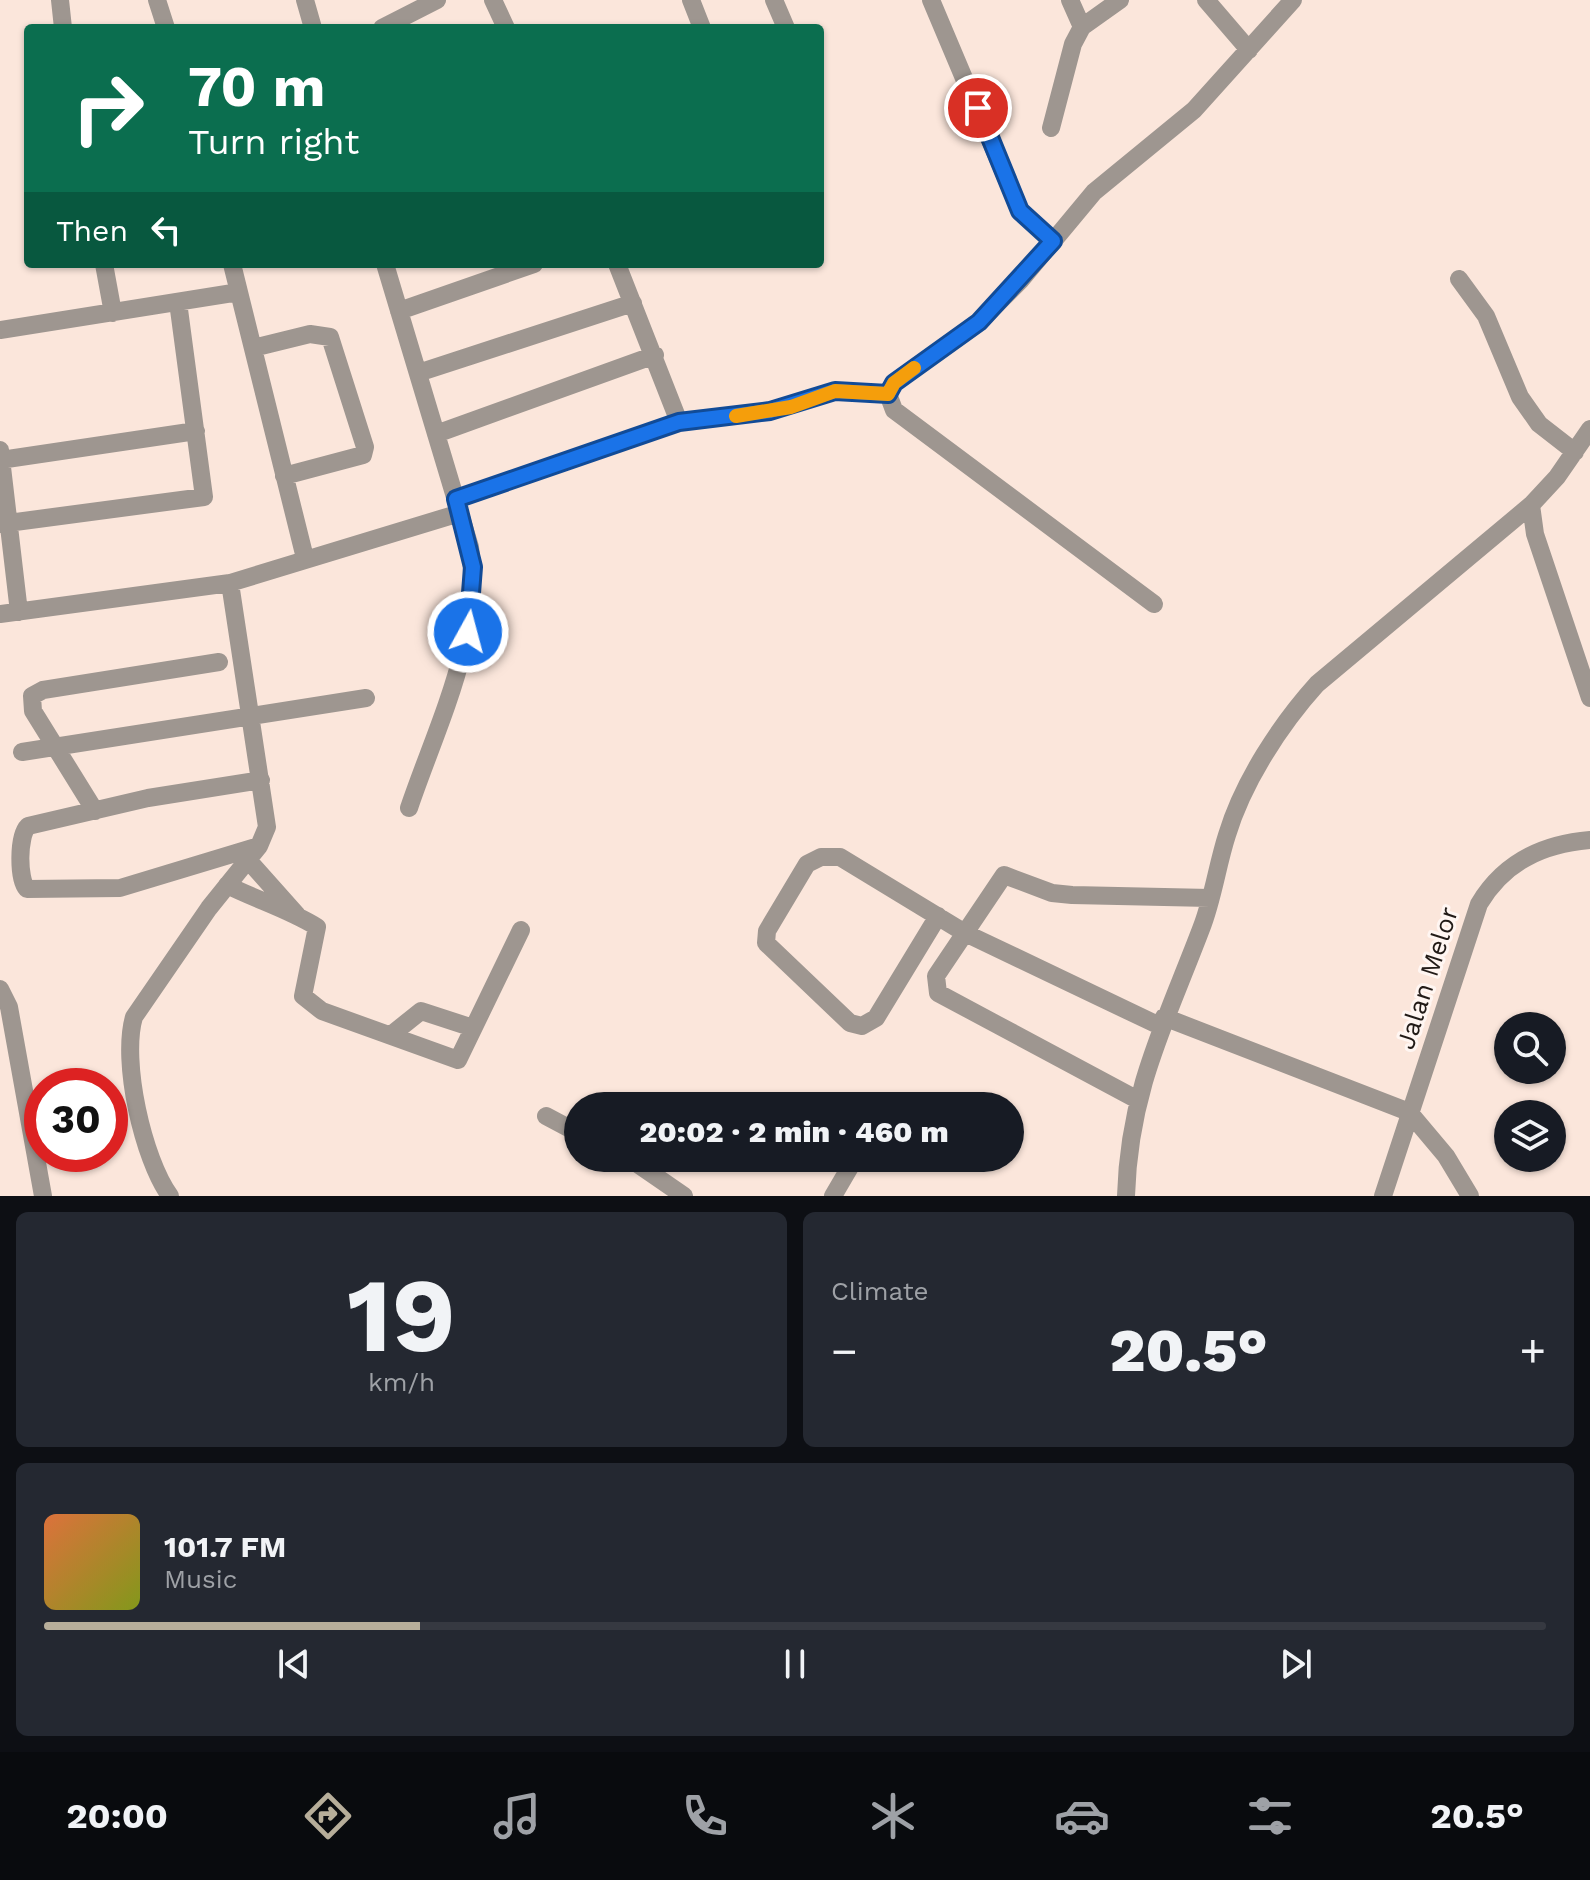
<!DOCTYPE html>
<html lang="en">
<head>
<meta charset="utf-8">
<style>
	:root { --surface:#171b24; --page:#242831; --text:#f1f3f6; --muted:#9ea1a6; --line:#363941; --accent:#b7ae9a }
	body { margin:0; font-family:"Work Sans",sans-serif; background:var(--page); color:var(--text); height:100vh; display:flex; flex-direction:column; font-size:30px; white-space:nowrap }
	* { box-sizing:border-box; margin:0 }
	p { font-size:26px; color:var(--muted) }
	.icon { flex:none; width:44px; height:44px; fill:none; stroke:currentColor; stroke-width:2; stroke-linecap:round; stroke-linejoin:round }
	.map { position:relative; height:1196px; overflow:hidden }
	.panel { display:flex; flex-direction:column; gap:16px; padding:16px; background:#0d0f14; flex:1 }
	.panel>* { flex:none }
	.banner { position:absolute; left:24px; top:24px; width:800px; height:244px; border-radius:8px; box-shadow:0 2px 6px #0004; background:#0b6e4f; color:#fff; overflow:hidden }
	.buttons { position:absolute; left:1494px; top:1012px; display:grid; gap:16px }
	.buttons a { display:grid; place-items:center; width:72px; height:72px; border-radius:50%; background:var(--surface); box-shadow:0 2px 6px #0004; font-size:40px }
	.speed { position:absolute; left:24px; top:1068px; display:flex; gap:16px; font-size:40px; font-weight:700; text-align:center }
	.speed>* { display:grid; place-content:center; width:104px; height:104px; border-radius:50%; background:var(--surface); box-shadow:0 2px 6px #0004; line-height:1 }
	.speed .limit { border:12px solid #d22; background:#fff; color:#111 }
	.pin { position:absolute; display:grid; place-items:center; width:68px; height:68px; color:#fff; margin:-34px; border:4px solid #fff; border-radius:50%; box-shadow:0 2px 8px #0007 }
	.me { position:absolute; width:88px; margin:-44px; rotate:7deg; stroke-linejoin:round; filter:drop-shadow(0 0 6px #0008) }
	.turn { display:flex; align-items:center; gap:28px; height:168px; padding:0 32px; font-size:36px }
	.turn .icon { width:104px; height:104px; stroke-width:2.5 }
	.turn b { display:block; font-size:56px; line-height:68px }
	.then { display:flex; align-items:center; height:76px; padding:0 32px; background:#0003; gap:16px; font-size:30px }
	.big { font-size:60px; font-weight:800; line-height:1.1 }
	.panel .tile { flex:1; display:flex; flex-direction:column; justify-content:center; gap:12px; min-width:0; padding:0 28px; border-radius:12px; background:var(--page) }
	.panel .dial { align-items:center; gap:0 }
	.dial b { font-size:104px; line-height:1 }
	.song { display:flex; align-items:center; gap:24px }
	.cover { width:96px; height:96px; border-radius:12px; background:linear-gradient(135deg,hsl(20 70% 55%),hsl(70 70% 35%)) }
	.played { height:8px; border-radius:4px; background:linear-gradient(90deg,var(--accent) 25%,var(--line) 25%) }
	.keys { display:flex; justify-content:space-around; direction:ltr }
	.heat { display:flex; justify-content:space-between; align-items:center; font-size:44px; direction:ltr }
	.panel .tiles { flex:1; display:grid; gap:16px; grid-template-columns:1fr 1fr }
	.tile:last-child { grid-column:span 2 }
	.trip { position:absolute; left:564px; top:1092px; width:460px; height:80px; border-radius:40px; background:var(--surface); box-shadow:0 2px 6px #0004; font-weight:800; line-height:80px; text-align:center }
	.tabs { display:flex; height:128px; justify-content:space-around; align-items:center; background:#090b0e; color:var(--muted) }
	.tabs .icon { width:56px; height:56px }
	.tabs .selected { color:var(--accent) }
	.tabs b { font-size:36px; color:var(--text) }
	.map>svg:first-child { display:block }
</style>
</head>
<body>
<div class="map">
<svg width="1590" height="1196" viewBox="0 0 1590 1196">
	<rect width="100%" height="100%" fill="#fbe6db"/>
	<g fill="none" stroke-linecap="round" stroke-linejoin="round">
		<!-- minor -->
		<path stroke="#9e9690" stroke-width="18" d="M60,0L63,28
			M157,0L166,28
			M305,0L313,28
			M493,0L506,28
			M691,0L702,28
			M774,0L786,28
			M931,0L1020,211L1053,241
			M1070,0L1082,27L1120,0
			M1206,0L1249,50
			M382,28L437,0
			M1051,128L1073,44L1082,27
			M104,264L113,313
			M232,264L305,558
			M385,264L470,547C483,636 437,725 409,808
			M617,264L679,422
			M1459,279L1486,316L1520,397L1539,424L1575,452
			M399,311L534,264
			M0,330L239,292
			M253,348L310,334L330,337L365,447L363,455L284,476
			M418,373L633,303
			M436,434L655,355
			M0,450L19,612
			M0,460L196,431
			M456,499L679,422L770,411L835,391L888,394
			M1531,505L1535,534L1590,698
			M0,524L204,497L178,302
			M1154,604L894,410L888,394L894,383L979,322L1020,281L1094,192L1194,110L1293,0
			M0,614L230,583L460,513
			M22,752L366,698
			M95,811L33,711L32,696L43,690L219,662
			M259,846L120,888L27,889C18,879 18,836 28,826L148,798L261,780
			M248,860L297,915
			M227,885C257,900 290,910 317,927L303,996L322,1011L458,1060L521,930
			M938,916L876,1018L862,1026L850,1023L766,943L767,931L807,864L821,857H840L965,933L1160,1026
			M0,989L9,1007L43,1196
			M1164,1017L1409,1112L1446,1156L1470,1196
			M391,1035L421,1011L473,1028
			M1136,1099L938,993L936,976L1004,875L1052,893L1072,895L1210,898
			M546,1116L578,1133
			M629,1158L684,1196
			M170,1196C143,1159 121,1061 134,1017L209,908L259,846L267,827L230,583
			M833,1196L850,1167
			M1126,1196C1129,1091 1165,1024 1201,929C1213,899 1217,866 1227,835C1243,782 1280,725 1317,684L1531,505L1557,477L1590,429
			M1383,1196L1479,904C1504,862 1542,844 1590,840"/>
	</g>
	<g fill="none" stroke-linecap="round" stroke-linejoin="round">
		<!-- route casing -->
		<g stroke="#114b97" stroke-width="20">
			<path id="route" d="M468,632L473,567L456,499L679,422L770,411L835,391L888,394L894,383L979,322L1053,241L1020,211L978,108"/>
		</g>
		<!-- route -->
		<use href="#route" stroke="#1a73e8" stroke-width="14"/>
		<!-- slow -->
		<path stroke="#f59e0b" stroke-width="14" d="M736,416L791,407L835,391L888,394L894,383L914,368"/>
	</g>
	<g text-anchor="middle" dominant-baseline="central" stroke-width="6" stroke-linejoin="round" paint-order="stroke">
		<!-- street labels -->
		<g font-size="26" fill="#221b17" stroke="#fff6f2">
			<text transform="translate(1427 978) rotate(-72)">Jalan Melor</text>
		</g>
	</g>
</svg>
<div class="buttons">
<a><svg class="icon" aria-label="search" viewBox="0 0 24 24"><circle cx="10" cy="10" r="6"/><path d="M15 15l6 6"/></svg></a>
<a><svg class="icon" aria-label="layers" viewBox="0 0 24 24"><path d="M12 4l9 5-9 5-9-5zM3 14l9 5 9-5"/></svg></a>
</div>
<div class="speed"><div class="limit">30</div></div>
<div class="pin" style="left:978px;top:108px;background:#d93025"><svg class="icon" aria-label="arrive" viewBox="0 0 24 24"><path d="M6 21V4h12l-3 4 3 4H6"/></svg></div>
<svg class="me" style="left:468px;top:632px" viewBox="-20 -20 40 40"><circle r="17" fill="#1a73e8" stroke="#fff" stroke-width="3"/><path d="M0-11L8 9 0 5-8 9z" fill="#fff"/></svg>
<div class="trip">20:02 · 2 min · 460 m</div>
<div class="banner">
<div class="turn"><svg class="icon" aria-label="right" viewBox="0 0 24 24"><path d="M7 20v-9h11M14 6l5 5-5 5"/></svg><div><b>70 m</b>Turn right</div></div>
<div class="then">Then<svg class="icon" aria-label="left" viewBox="0 0 24 24"><path d="M17 20v-9H6M10 6l-5 5 5 5"/></svg></div>
</div>
</div>
<section class="panel">
<div class="tiles">
<div class="tile dial"><b>19</b><p>km/h</p></div>
<div class="tile"><p>Climate</p>
<div class="heat"><a>−</a><b class="big">20.5°</b><a>+</a></div>
</div>
<div class="tile">
<div class="song"><i class="cover"></i><div><b>101.7 FM</b><p>Music</p></div></div>
<div class="played"></div>
<div class="keys"><svg class="icon" aria-label="previous" viewBox="0 0 24 24"><path d="M18 5L8 12l10 7zM5 5v14"/></svg><svg class="icon" aria-label="pause" viewBox="0 0 24 24"><path d="M8 5v14M16 5v14"/></svg><svg class="icon" aria-label="next" viewBox="0 0 24 24"><path d="M6 5l10 7-10 7zM19 5v14"/></svg></div>
</div>
</div>
</section>
<nav class="tabs">
<b>20:00</b>
<svg class="icon selected" aria-label="directions" viewBox="0 0 24 24"><path d="M12 3l9 9-9 9-9-9zM9 14v-3h6M13 9l2 2-2 2"/></svg>
<svg class="icon" aria-label="music" viewBox="0 0 24 24"><path d="M9 18V5l10-2v13"/><circle cx="6" cy="18" r="3"/><circle cx="16" cy="16" r="3"/></svg>
<svg class="icon" aria-label="phone" viewBox="0 0 24 24"><path d="M5 4h4l2 5-3 2q2 4 5 5l2-3 5 2v4C11 20 4 13 5 4z"/></svg>
<svg class="icon" aria-label="climate" viewBox="0 0 24 24"><path d="M12 3v18M4 7l16 10M4 17L20 7"/></svg>
<svg class="icon" aria-label="car" viewBox="0 0 24 24"><path d="M5 17H2v-5l4-1 3-4h7l3 4 3 1v5h-3M9 17h6M6 11h13"/><circle cx="7" cy="17" r="2"/><circle cx="17" cy="17" r="2"/></svg>
<svg class="icon" aria-label="filters" viewBox="0 0 24 24"><path d="M4 7h16M4 17h16"/><circle cx="9" cy="7" r="2"/><circle cx="15" cy="17" r="2"/></svg>
<b>20.5°</b>
</nav>
</body>
</html>
